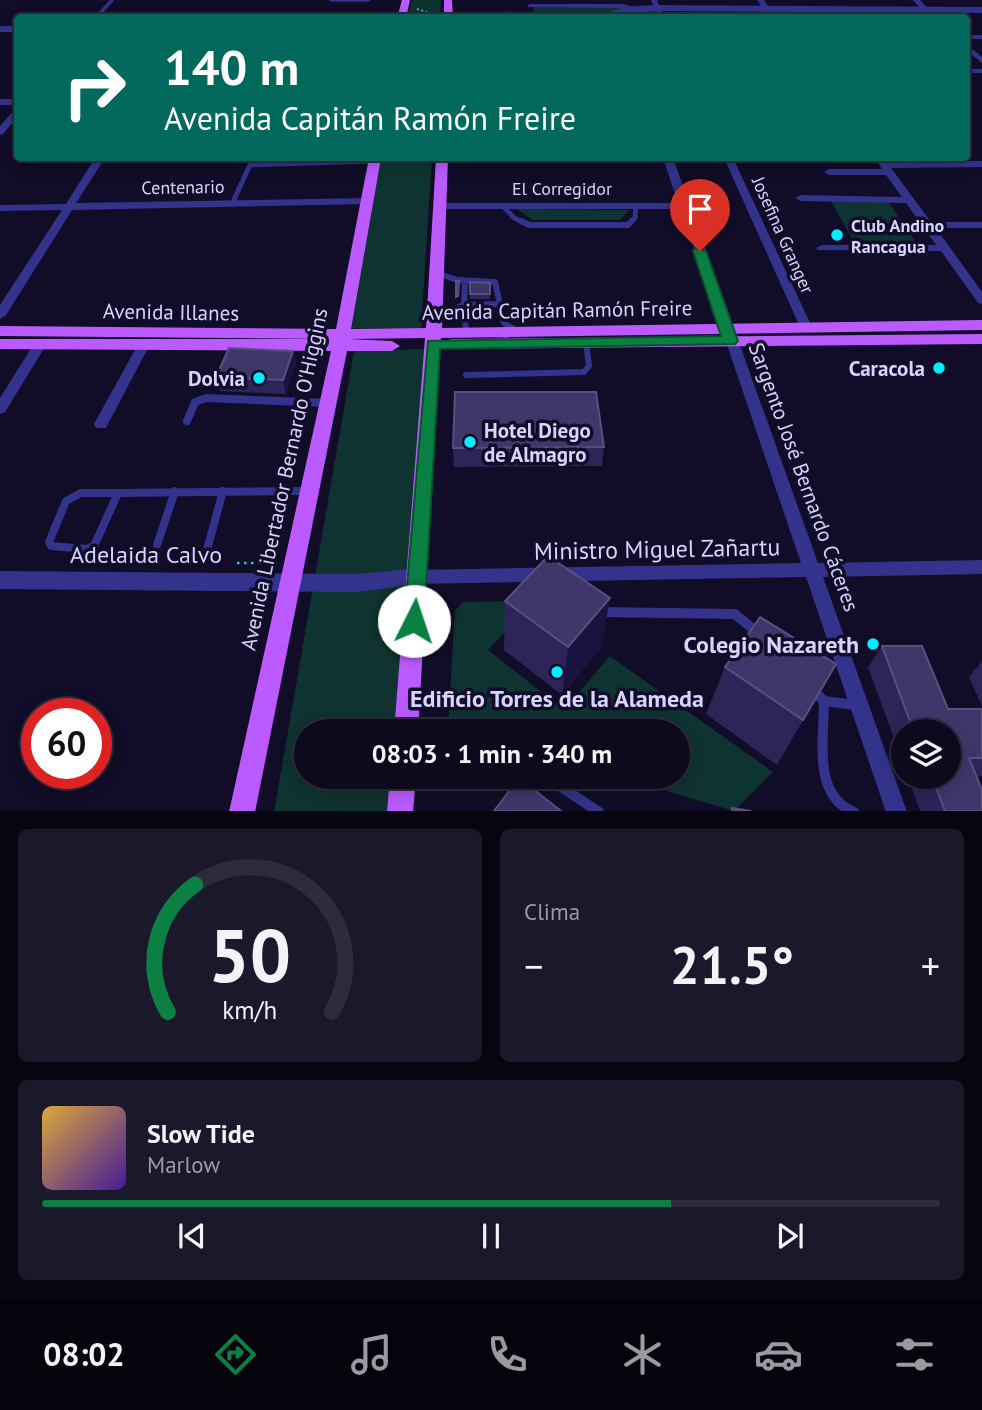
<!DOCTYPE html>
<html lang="es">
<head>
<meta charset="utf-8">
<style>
	:root { --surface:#0d0a1e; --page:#1b182b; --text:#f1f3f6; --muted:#9a9aa4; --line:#2d2b3c; --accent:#0b8043 }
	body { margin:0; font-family:"PT Sans",sans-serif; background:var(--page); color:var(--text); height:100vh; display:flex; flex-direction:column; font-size:26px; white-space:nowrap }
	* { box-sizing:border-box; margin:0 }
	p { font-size:23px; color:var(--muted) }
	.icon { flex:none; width:38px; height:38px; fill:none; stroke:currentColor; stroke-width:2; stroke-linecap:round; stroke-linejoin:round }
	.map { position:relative; height:811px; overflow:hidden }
	.sheet { display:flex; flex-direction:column; gap:18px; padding:18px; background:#070610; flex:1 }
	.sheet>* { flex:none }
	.top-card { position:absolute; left:14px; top:14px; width:956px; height:147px; border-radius:7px; box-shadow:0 4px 18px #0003,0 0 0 2px var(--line); background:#00695c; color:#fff; overflow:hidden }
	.tools { position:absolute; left:891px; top:719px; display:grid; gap:14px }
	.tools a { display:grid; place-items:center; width:70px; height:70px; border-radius:50%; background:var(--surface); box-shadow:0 4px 18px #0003,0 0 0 2px var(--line); font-size:35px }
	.speed { position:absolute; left:21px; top:698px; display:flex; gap:14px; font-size:35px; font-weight:700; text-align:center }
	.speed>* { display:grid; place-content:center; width:91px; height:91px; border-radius:50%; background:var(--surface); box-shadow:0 4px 18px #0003,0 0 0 2px var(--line); line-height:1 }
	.speed .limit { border:10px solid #d22; background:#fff; color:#111 }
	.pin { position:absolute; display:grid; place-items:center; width:60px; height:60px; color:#fff; margin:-72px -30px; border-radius:50% 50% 50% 0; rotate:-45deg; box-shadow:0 0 7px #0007 }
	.pin .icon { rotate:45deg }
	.me { position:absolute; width:77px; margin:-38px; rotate:4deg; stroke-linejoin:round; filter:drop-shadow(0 0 5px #0008) }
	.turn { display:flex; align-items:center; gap:24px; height:147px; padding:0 35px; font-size:32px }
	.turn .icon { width:91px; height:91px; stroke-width:2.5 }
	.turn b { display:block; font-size:49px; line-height:60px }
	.big { font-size:52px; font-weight:600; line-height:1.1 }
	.sheet .card { flex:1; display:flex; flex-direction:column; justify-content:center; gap:10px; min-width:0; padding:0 24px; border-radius:10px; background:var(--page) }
	.sheet .dial { align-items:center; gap:0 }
	.dial svg { height:182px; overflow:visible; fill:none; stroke:var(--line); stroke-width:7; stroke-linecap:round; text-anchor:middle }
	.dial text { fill:var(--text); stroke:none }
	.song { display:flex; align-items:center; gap:21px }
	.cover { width:84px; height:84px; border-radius:10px; background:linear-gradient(135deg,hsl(40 70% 55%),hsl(260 70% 35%)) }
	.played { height:7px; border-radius:4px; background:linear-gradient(90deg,var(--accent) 70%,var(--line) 70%) }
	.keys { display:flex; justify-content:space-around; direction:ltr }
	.heat { display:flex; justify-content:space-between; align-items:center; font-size:38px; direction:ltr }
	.sheet .tiles { flex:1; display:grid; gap:18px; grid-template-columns:1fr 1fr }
	.card:last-child { grid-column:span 2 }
	.trip { position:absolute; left:294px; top:719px; width:396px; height:70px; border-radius:35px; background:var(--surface); box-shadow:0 4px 18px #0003,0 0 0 2px var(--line); font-weight:600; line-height:70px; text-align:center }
	.dock { display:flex; height:112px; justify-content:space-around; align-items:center; background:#05040c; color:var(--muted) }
	.dock .icon { width:49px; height:49px }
	.dock .selected { color:var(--accent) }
	.dock b { font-size:32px; color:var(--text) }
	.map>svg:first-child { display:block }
</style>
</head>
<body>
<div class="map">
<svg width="982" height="812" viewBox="0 0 982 812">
	<rect width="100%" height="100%" fill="#110d28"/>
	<!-- green -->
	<path fill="#0f3330" d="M412,0H441L440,17H408Z
		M533,7H623L654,11L656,17H534Z
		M379,158H432L421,328H348Z
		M830,200H887L918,245H856Z
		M517,209L629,210L620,220H533Z
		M426,349L396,731L306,732V777H393L390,811L274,812L354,351Z
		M535,601L488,650L564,710L610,656L773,772L734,811L619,777H677V732H465L448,727L455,611L463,602Z"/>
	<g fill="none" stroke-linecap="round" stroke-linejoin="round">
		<!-- path-far1 -->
		<path stroke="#23c4b4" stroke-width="2" stroke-dasharray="2 2.5" stroke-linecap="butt" d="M417,9L427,12"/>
		<!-- path -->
		<path stroke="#23c4b4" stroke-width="2.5" stroke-dasharray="2.5 4.5" stroke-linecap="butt" d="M237,563H276"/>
		<!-- service-far4 -->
		<path stroke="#33338c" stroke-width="3.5" d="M331,0H368
			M509,13L510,18
			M96,18L112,0
			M209,18L212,14"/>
		<!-- service-far3 -->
		<path stroke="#33338c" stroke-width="5" d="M232,204L250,165L374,161
			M503,206L514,218L525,223
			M630,223L635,218L636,206"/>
		<!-- service-far2 -->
		<path stroke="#33338c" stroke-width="6" d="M521,221L529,225H628L632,221
			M437,273L457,280L495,282L504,323L517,331
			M435,316L464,305L465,281
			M466,332L464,305L501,304
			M466,375L584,372L589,366L586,343"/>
		<!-- service-far1 -->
		<path stroke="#33338c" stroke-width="8" d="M187,421L195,402L206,398L327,403
			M81,493H118L94,546L87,549L51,546L49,542L66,501Z
			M118,493L309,491
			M157,545L175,491
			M208,546L223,491"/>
		<!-- service -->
		<path stroke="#33338c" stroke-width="10" d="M600,612L735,614L759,634
			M813,690L824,701L856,705
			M824,701C824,739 812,795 854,812
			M411,722L443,732
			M546,777L599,812"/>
		<!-- minor -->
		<path fill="#33338c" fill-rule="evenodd" d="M651,0H657L665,18H658Z
			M757,0H764L776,18H769Z
			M913,0H920L937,18H929Z
			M529,4H623L641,9L637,11L623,8L527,7Z
			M966,35H982V39H966Z
			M966,44L982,57V63L966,50Z
			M966,69H982V73H966Z
			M0,99H18V105H0Z
			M18,106V116L3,134L0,135V126Z
			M95,158H105L76,203L367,198L372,201L367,204L72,210L6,315L0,319V305L62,210L0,211V205L66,204Z
			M663,158H673L818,563L982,560V574L823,577L907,812H886L806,577L417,584L411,582L409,577L411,572L417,570L801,563L681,209H440L435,206L440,203H678Z
			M724,158H733L812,327L810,330L806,331L800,327Z
			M875,158H884L887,162L982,161V167L891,168L931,222H982V228H936L982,292V304L978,303L941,251L818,250L816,248L822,245H936L906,203L800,201L795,198L800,195L902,197L886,175H829L824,172L829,169H882Z
			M40,341L46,345L5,412L0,414V398L35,342Z
			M143,342L149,346L108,424L106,428H96L94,424L137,346Z"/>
		<!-- tertiary -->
		<path fill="#33338c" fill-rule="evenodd" d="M654,5L982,7V13L654,11L591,18L624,7Z
			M0,26H18V32H0Z
			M417,568L425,571L428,577L425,583L358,592L0,589V571L358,574Z"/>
		<!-- primary -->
		<path fill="#bb5bff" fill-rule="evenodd" d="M402,0H410L406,18H397Z
			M444,0H452L453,18H444Z
			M369,158H381L351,329L426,328L436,158H448L442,328L982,320V330L441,338L418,732H394L425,338L349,339L392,341L400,346L392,351H347L255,812H229L331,351L0,349V339H333L0,336V326L336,329Z
			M982,334V344L451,349L443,344L451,339Z
			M390,777H416L413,812H387Z"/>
	</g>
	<!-- wall -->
	<path fill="#2d2458" d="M470,282L490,283V299H470Z
		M491,305V321L478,322L477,306Z
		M293,351L296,365L286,394L220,391L216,377Z
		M604,447L602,466L454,467L453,448Z
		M610,598L601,647L562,695L504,650L505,601Z
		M882,646L948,709H982V776L976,777L982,811H920L908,777H948V732H903V763L868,667Z
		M982,661V706L969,677Z
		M725,667L809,711L777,765L706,714Z"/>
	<!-- shaded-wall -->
	<path fill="#1a133d" d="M293,351L296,365L286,394L283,380Z
		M610,598L601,647L562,695L568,647Z
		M836,664L809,711L777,765L803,720Z"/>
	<!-- building -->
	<path fill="#3f376a" stroke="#575081" stroke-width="2" d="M456,281H459L458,296L456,297Z
		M470,282L490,283V294H470Z
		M491,305V317H477V306Z
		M229,348L293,351L283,380L216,377Z
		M455,392H596L604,447L453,448Z
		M548,556L610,598L568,647L505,601Z
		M760,617L836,664L803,720L725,667Z
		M882,646H922L948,709H982V758H969L982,790V811H945L932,777H948V732H914Z
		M519,778L561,811H494Z
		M732,808L751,811H732Z"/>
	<!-- route -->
	<path fill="#0b8043" stroke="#07532c" stroke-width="2" d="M695,248L706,251L738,341L735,344L440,349L424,621L421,628L414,630L407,628L404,621L428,341L721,336L693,251Z"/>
	<!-- markers -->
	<g fill="#00efff" stroke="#110d28" stroke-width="2.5">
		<circle cx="837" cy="235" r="7"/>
		<circle cx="939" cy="368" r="7"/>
		<circle cx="259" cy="378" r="7"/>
		<circle cx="470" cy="442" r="7"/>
		<circle cx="873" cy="644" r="7"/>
		<circle cx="557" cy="672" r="7"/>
	</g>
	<g text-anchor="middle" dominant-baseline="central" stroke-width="7" stroke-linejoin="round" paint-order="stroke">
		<!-- far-street labels -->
		<g font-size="18" fill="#d7d4ff" stroke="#110d28">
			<text transform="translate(183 187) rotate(-1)">Centenario</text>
			<text x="562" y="188">El Corregidor</text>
			<text transform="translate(783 235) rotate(66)">Josefina Granger</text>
		</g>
		<!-- far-poi labels -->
		<g font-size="18" font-weight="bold" fill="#d7d4ff" stroke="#110d28" text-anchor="start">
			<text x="851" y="225">Club Andino<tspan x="851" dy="21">Rancagua</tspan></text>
		</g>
		<!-- street labels -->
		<g font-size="21" fill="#d7d4ff" stroke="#110d28">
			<text transform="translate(557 310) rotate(-1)">Avenida Capitán Ramón Freire</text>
			<text transform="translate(171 312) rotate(1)">Avenida Illanes</text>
			<text transform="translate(804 477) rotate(70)">Sargento José Bernardo Cáceres</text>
			<text transform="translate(284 479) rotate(-78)">Avenida Libertador Bernardo O'Higgins</text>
		</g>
		<!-- poi labels -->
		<g font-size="21" font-weight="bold" fill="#d7d4ff" stroke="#110d28" text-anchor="end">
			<text x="925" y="368">Caracola</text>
			<text x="245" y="378">Dolvia</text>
			<text x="484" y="430" text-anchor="start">Hotel Diego<tspan x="484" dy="24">de Almagro</tspan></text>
		</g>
		<!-- near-street labels -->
		<g font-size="24" fill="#d7d4ff" stroke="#110d28">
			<text transform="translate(657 549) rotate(-1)">Ministro Miguel Zañartu</text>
			<text x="146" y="554">Adelaida Calvo</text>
		</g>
		<!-- near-poi labels -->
		<g font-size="24" font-weight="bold" fill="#d7d4ff" stroke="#110d28" text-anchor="end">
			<text x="859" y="644">Colegio Nazareth</text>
			<text x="557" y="698" text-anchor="middle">Edificio Torres de la Alameda</text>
		</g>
	</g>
</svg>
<div class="tools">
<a><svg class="icon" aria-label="layers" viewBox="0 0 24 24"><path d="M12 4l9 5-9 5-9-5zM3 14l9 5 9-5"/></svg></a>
</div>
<div class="speed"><div class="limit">60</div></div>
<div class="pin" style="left:700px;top:251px;background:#d93025"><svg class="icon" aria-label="arrive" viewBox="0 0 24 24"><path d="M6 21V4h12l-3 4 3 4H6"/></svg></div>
<svg class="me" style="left:414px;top:621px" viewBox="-20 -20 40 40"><circle r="19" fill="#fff"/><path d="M0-13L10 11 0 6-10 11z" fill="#0b8043"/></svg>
<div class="trip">08:03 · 1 min · 340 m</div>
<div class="top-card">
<div class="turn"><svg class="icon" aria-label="right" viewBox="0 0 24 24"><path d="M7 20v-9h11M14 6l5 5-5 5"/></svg><div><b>140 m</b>Avenida Capitán Ramón Freire</div></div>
</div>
</div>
<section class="sheet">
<div class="tiles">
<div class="card dial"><svg viewBox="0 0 100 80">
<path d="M14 69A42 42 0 1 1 86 69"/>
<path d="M14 69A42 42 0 0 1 26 13" stroke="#0b8043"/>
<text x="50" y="56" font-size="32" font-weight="700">50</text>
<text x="50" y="72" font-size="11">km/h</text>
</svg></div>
<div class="card"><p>Clima</p>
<div class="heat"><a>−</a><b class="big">21.5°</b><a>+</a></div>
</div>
<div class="card">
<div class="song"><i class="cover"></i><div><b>Slow Tide</b><p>Marlow</p></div></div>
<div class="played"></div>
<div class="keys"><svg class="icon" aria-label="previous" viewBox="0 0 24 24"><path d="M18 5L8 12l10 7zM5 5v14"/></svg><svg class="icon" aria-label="pause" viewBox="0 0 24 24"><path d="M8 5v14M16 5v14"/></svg><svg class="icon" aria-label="next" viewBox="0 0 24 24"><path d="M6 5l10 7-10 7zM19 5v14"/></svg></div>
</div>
</div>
</section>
<nav class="dock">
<b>08:02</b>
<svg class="icon selected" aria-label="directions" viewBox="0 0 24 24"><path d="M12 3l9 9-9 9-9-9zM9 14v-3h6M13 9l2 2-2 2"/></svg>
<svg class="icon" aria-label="music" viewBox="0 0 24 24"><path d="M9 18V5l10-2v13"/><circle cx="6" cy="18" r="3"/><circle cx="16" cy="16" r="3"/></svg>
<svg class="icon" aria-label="phone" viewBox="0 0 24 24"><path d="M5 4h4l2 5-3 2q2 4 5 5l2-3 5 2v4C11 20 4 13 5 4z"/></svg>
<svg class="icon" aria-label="climate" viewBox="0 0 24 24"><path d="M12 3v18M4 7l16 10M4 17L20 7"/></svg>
<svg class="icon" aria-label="car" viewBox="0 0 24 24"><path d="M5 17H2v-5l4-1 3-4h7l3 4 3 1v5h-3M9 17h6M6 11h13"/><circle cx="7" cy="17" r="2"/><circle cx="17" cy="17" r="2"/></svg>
<svg class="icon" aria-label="filters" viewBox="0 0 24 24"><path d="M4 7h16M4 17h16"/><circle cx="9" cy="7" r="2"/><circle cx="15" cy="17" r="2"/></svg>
</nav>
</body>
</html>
